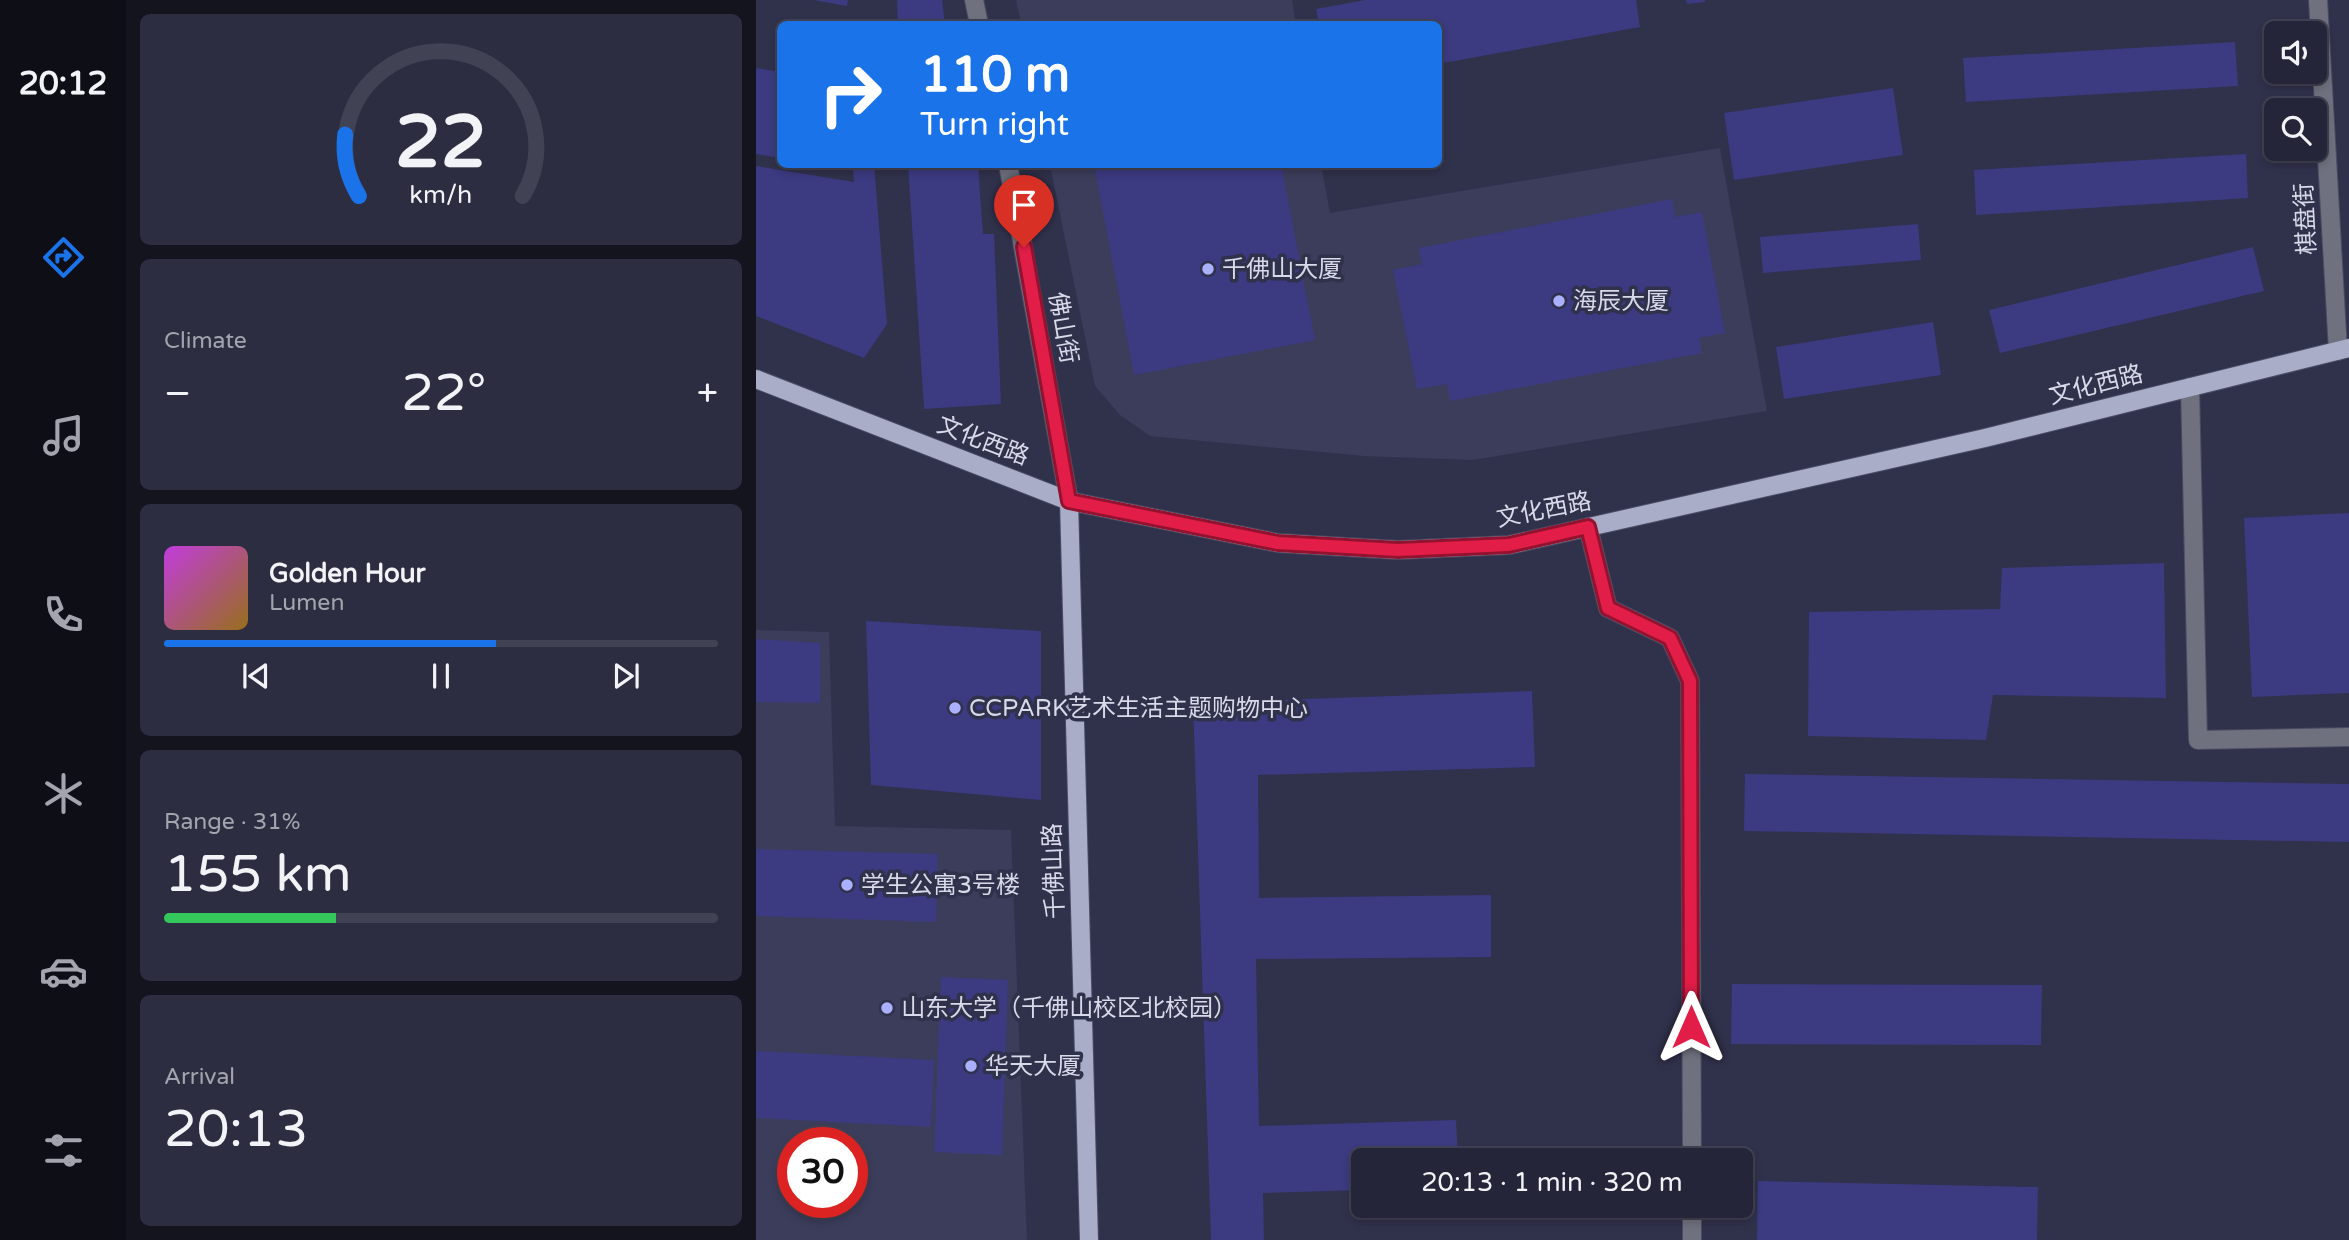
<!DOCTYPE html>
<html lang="en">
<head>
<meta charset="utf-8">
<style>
	:root { --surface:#242538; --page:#2c2d40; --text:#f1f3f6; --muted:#a3a5ae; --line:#414253; --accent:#1a73e8 }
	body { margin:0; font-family:"Varela Round","Noto Sans SC",sans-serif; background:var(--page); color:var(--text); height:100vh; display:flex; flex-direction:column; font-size:26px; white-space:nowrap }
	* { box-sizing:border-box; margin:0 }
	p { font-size:23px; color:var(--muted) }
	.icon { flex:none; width:38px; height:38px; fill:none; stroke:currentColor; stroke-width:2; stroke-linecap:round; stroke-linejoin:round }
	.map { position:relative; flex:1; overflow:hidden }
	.details { display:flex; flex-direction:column; gap:14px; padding:14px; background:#14141f; width:630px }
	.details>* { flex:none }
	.top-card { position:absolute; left:21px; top:21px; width:665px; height:147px; border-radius:10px; box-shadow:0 4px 10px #0003,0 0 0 2px var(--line); background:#1a73e8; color:#fff; overflow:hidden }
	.fabs { position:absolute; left:1508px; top:21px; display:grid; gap:14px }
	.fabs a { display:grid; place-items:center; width:63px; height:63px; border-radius:10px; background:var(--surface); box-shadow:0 4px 10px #0003,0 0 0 2px var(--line); font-size:35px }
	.speed { position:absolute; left:21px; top:1127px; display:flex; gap:14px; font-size:35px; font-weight:700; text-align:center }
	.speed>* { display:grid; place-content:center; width:91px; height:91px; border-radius:50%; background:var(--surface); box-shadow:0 4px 10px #0003,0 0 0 2px var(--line); line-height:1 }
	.speed .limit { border:10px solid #d22; background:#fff; color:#111 }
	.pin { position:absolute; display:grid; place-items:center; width:60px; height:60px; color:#fff; margin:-72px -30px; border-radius:50% 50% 50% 0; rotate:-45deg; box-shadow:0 0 7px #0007 }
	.pin .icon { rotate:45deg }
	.me { position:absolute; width:77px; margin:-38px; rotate:0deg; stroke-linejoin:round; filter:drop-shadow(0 0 5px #0008) }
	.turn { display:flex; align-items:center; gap:24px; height:147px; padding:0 28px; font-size:32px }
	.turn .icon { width:91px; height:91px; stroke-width:2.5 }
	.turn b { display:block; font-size:49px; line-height:60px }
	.big { font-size:52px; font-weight:600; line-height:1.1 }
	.details .widget { flex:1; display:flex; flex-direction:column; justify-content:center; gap:10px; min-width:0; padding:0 24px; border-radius:10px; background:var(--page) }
	.details .dial { align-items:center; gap:0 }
	.dial svg { height:182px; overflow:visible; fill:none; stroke:var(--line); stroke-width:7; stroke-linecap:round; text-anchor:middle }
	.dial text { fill:var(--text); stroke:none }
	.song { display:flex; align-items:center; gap:21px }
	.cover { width:84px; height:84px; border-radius:10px; background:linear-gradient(135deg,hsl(290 70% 55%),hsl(40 70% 35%)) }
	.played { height:7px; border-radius:4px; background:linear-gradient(90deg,var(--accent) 60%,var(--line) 60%) }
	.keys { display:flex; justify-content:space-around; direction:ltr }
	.heat { display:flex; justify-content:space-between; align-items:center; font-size:38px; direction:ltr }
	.charge { height:10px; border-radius:5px; background:linear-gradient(90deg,#34c759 31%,var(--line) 0) }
	.trip { position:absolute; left:595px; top:1148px; width:402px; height:70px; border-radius:10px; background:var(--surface); box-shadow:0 4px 10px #0003,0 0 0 2px var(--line); font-weight:600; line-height:70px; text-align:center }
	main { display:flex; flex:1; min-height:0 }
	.tabs { display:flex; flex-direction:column; width:126px; justify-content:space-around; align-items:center; background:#0e0f16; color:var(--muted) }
	.tabs .icon { width:49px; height:49px }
	.tabs .selected { color:var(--accent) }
	.tabs b { font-size:32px; color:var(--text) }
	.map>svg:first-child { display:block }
</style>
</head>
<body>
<main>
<nav class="tabs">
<b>20:12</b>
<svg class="icon selected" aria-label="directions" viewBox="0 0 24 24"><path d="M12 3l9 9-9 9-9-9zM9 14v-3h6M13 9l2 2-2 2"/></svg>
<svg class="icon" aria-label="music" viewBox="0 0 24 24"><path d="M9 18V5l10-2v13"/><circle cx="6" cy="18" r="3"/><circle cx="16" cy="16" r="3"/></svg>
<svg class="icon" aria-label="phone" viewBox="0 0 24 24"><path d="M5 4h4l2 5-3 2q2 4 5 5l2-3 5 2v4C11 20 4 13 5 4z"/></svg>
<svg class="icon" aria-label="climate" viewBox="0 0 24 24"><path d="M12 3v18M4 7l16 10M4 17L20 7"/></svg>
<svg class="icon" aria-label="car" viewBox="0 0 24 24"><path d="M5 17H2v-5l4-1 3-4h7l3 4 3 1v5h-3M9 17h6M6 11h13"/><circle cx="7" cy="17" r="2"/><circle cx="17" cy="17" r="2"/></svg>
<svg class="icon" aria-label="filters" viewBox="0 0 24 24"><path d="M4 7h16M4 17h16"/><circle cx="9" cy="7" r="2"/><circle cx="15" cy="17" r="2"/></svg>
</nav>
<section class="details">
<div class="widget dial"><svg viewBox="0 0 100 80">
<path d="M14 69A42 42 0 1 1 86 69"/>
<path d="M14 69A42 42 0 0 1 8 42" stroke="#1a73e8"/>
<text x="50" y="56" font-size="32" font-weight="700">22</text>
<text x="50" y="72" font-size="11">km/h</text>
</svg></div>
<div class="widget"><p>Climate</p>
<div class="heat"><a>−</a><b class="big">22°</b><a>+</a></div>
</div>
<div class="widget">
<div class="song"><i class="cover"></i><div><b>Golden Hour</b><p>Lumen</p></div></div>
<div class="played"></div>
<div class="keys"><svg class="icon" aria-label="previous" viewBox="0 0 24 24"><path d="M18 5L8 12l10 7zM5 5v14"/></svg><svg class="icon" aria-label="pause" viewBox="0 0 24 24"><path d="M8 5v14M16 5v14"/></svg><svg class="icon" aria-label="next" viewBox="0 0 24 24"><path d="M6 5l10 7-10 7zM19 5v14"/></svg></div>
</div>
<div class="widget"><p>Range · 31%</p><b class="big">155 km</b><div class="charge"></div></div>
<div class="widget"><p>Arrival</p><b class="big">20:13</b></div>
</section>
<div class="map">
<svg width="1593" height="1240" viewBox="0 0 1593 1240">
	<rect width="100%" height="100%" fill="#30314b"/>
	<!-- built -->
	<path fill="#3b3d5b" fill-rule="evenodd" d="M260,0H536L540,24H265Z
		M964,148L1011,411L717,460L608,456L394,436L364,415L339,386L294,165H565L574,213Z
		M0,630L73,632L79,826L255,830L271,1240H0ZM37,1143H96V1202H37Z"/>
	<!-- building -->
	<path fill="#3c3a80" d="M57,0H92L91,6Z
		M141,0H186L189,24H142Z
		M609,0H880L884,27L682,64V24H563L560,9Z
		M930,0H949V2L931,4Z
		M496,20L497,24H477L476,23Z
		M1479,42L1482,86L1210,102L1207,58Z
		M0,68L24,72V158L0,154Z
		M1137,88L1147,155L978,180L968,113Z
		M1490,154L1492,198L1220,215L1218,170Z
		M97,164H118L131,324L108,358L0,316V166L98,182Z
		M152,164H222L227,234H238L245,404L168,409Z
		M338,164H525L559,340L378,375Z
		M916,199L919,217L946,212L969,333L943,338L946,353L694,401L691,384L661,389L637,270L666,264L663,248Z
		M1162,224L1165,260L1007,273L1004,237Z
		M1497,247L1508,291L1244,353L1233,310Z
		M1177,322L1185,375L1028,399L1020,347Z
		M1593,513V693L1496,697L1488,518Z
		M1408,563L1410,698L1237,695L1230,740L1052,736L1053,612L1244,609L1246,568Z
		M110,621L285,631V800L115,785Z
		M0,639L64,643V703L0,702Z
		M776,691L779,767L502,775L503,898L735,895V957L500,959L503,1126L700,1120L702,1160H607V1190L507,1193L508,1240H455L437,703Z
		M989,774L1593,784V842L988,831Z
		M0,849L182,854L180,922L0,916Z
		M185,977L252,980L246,1155L178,1152Z
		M976,984L1286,985L1285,1045L975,1044Z
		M0,1051L178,1060L175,1127L0,1118Z
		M1002,1181L1282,1187L1281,1240H1001Z"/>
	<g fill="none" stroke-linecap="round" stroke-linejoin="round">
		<!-- minor casing -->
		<g stroke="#4b4c64" stroke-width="20">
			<path id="minor" d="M218,0L223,24
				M1562,0L1582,351
				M252,164L313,501
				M1434,387L1442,740L1593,737
				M832,527L852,608L914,638L934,681L936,1160
				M936,1206V1240"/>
		</g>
		<!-- major casing -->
		<g stroke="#4b4c64" stroke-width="20">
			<path id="major" d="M0,379L313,501L522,543L642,550L753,545L1229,438L1593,348
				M313,501L333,1240"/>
		</g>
		<!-- minor -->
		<use href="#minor" stroke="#6f717e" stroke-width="18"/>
		<!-- major -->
		<use href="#major" stroke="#aaadc8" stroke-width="18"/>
	</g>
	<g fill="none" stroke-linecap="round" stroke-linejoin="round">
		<!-- route casing -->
		<g stroke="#92132f" stroke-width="18">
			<path id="route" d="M268,247L313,501L522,543L642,550L753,545L832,527L852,608L914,638L934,681L935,1027"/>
		</g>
		<!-- route -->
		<use href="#route" stroke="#e11d48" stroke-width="12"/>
	</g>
	<!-- markers -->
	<g fill="#aab0fb" stroke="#30314b" stroke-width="2.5">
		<circle cx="452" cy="269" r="7"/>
		<circle cx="803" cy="301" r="7"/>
		<circle cx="199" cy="708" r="7"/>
		<circle cx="91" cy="885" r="7"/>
		<circle cx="131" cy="1008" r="7"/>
		<circle cx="215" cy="1066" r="7"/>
	</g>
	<g text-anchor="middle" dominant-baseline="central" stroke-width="7" stroke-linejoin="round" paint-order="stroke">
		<!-- street labels -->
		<g font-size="24" fill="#d8daea" stroke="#30314b">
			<text transform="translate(1550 219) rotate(-93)">棋盘街</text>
			<text transform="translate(307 328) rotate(80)">佛山街</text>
			<text transform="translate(1340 385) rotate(-14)">文化西路</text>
			<text transform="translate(227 441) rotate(21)">文化西路</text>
			<text transform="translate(788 510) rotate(-11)">文化西路</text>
			<text transform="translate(298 871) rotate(-92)">千佛山路</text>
		</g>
		<!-- poi labels -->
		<g font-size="24" fill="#d8daea" stroke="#30314b" text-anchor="start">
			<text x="466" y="269">千佛山大厦</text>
			<text x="817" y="301">海辰大厦</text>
			<text x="213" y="708">CCPARK艺术生活主题购物中心</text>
			<text x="105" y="885">学生公寓3号楼</text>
			<text x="145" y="1008">山东大学（千佛山校区北校园）</text>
			<text x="229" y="1066">华天大厦</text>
		</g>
	</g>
</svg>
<div class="fabs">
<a><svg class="icon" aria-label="sound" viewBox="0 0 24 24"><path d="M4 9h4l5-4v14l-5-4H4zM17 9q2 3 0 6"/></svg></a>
<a><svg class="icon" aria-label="search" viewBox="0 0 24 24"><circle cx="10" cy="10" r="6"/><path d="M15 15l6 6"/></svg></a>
</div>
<div class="speed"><div class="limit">30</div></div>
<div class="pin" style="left:268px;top:247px;background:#d93025"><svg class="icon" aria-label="arrive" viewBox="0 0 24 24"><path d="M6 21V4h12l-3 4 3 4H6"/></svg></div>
<svg class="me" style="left:935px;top:1027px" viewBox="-20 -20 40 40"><path d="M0-17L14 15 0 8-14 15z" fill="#e11d48" stroke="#fff" stroke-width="4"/></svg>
<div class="trip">20:13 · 1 min · 320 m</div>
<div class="top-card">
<div class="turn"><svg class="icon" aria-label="right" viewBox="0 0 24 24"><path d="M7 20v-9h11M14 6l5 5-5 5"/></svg><div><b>110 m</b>Turn right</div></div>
</div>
</div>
</main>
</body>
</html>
